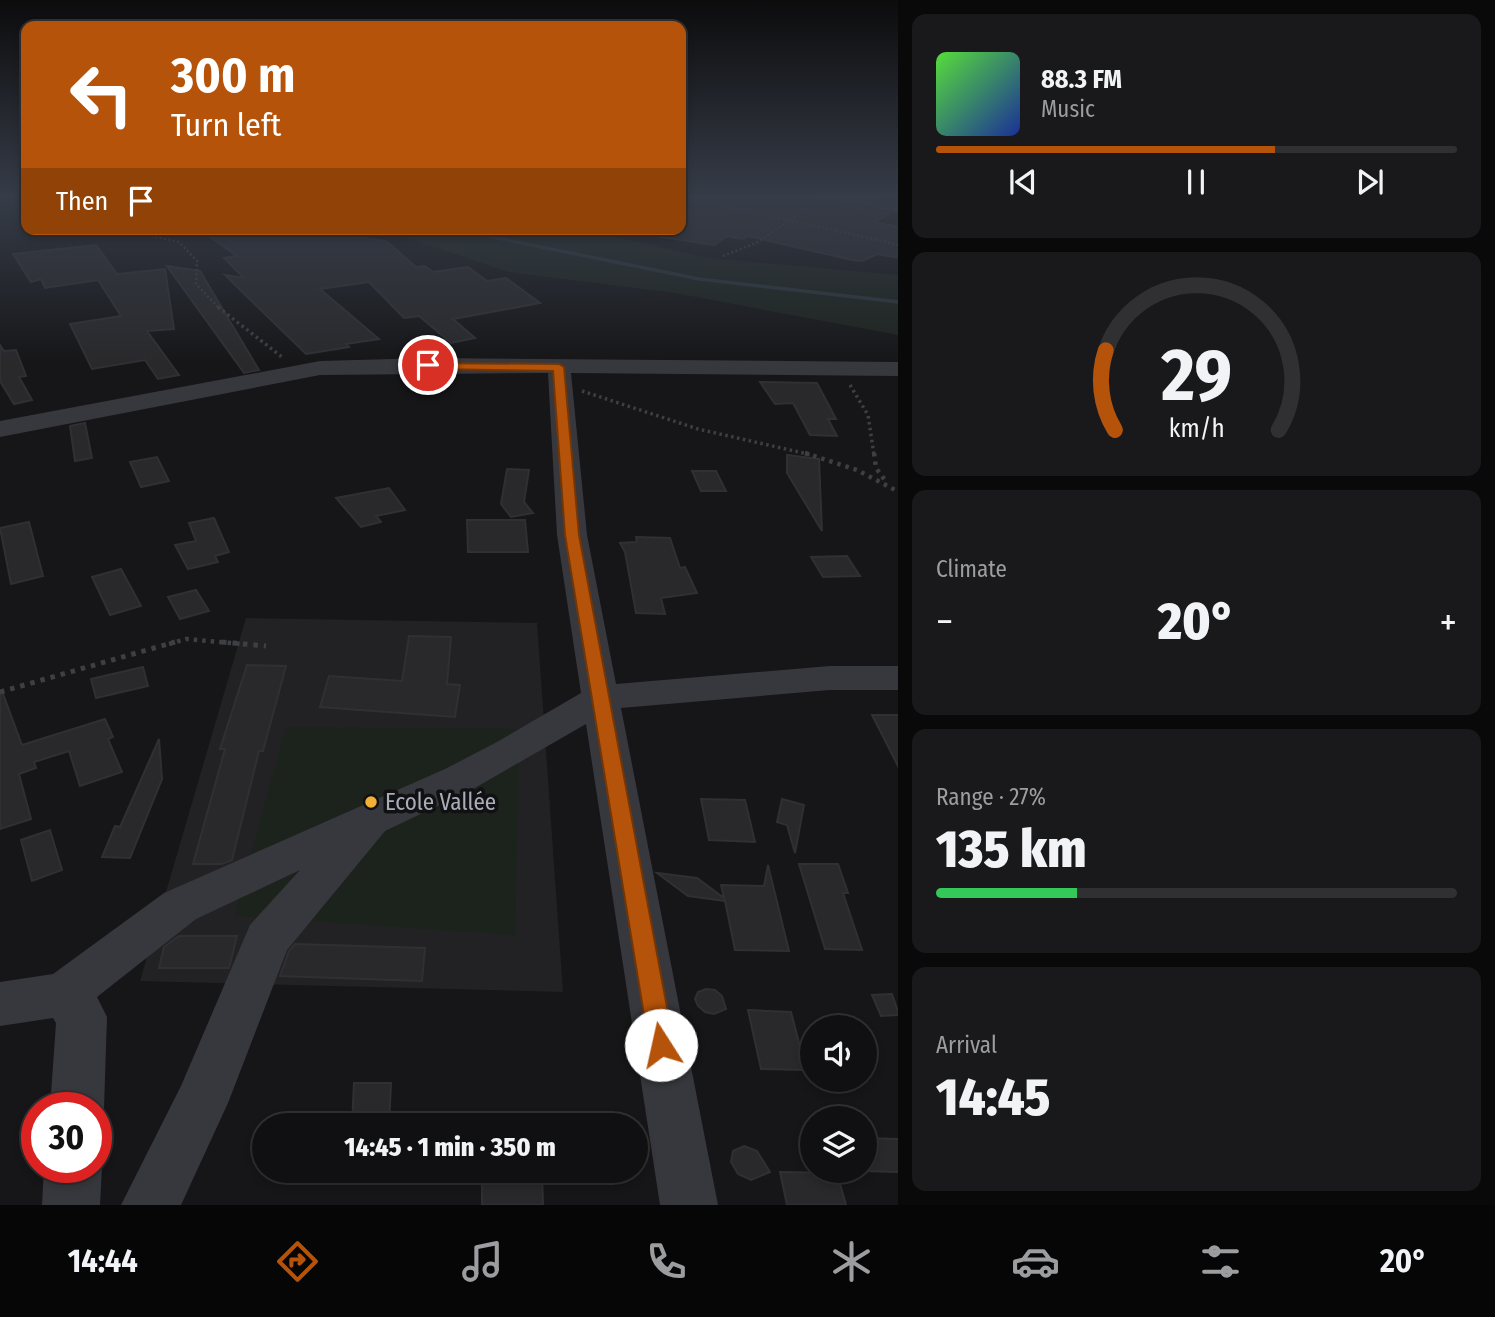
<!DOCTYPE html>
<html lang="en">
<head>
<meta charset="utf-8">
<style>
	:root { --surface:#101012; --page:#19191b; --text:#f1f3f6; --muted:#9c9d9f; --line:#303032; --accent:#b45309 }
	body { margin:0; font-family:"Fira Sans Condensed",sans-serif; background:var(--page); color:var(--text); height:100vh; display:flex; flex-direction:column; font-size:26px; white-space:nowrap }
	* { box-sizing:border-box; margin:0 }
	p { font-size:23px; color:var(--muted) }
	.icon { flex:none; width:38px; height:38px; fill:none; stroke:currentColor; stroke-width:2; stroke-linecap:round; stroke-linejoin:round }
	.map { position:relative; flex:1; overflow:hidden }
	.sheet { display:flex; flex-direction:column; gap:14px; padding:14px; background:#09090a; width:597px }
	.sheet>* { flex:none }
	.banner { position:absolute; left:21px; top:21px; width:665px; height:214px; border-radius:14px; box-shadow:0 4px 10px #0003,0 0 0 2px var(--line); background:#b45309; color:#fff; overflow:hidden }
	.tools { position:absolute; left:800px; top:1015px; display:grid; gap:14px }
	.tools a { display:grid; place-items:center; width:77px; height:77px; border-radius:50%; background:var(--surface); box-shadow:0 4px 10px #0003,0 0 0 2px var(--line); font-size:35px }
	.speed { position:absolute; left:21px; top:1092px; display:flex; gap:14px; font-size:35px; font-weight:700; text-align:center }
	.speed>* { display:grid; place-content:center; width:91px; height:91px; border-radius:50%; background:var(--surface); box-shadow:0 4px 10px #0003,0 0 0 2px var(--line); line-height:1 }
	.speed .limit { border:10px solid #d22; background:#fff; color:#111 }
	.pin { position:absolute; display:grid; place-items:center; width:60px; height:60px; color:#fff; margin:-30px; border:4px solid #fff; border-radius:50%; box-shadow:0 2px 7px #0007 }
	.me { position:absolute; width:77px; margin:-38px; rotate:350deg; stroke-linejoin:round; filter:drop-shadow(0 0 5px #0008) }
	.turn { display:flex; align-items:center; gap:24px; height:147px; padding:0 35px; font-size:32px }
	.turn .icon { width:91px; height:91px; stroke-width:2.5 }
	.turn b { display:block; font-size:49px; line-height:60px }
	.then { display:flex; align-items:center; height:66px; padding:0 35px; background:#0003; gap:14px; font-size:26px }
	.big { font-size:52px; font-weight:800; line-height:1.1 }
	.sheet .tile { flex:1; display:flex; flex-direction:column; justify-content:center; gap:10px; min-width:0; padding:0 24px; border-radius:14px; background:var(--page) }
	.sheet .dial { align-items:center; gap:0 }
	.dial svg { height:182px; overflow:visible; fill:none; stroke:var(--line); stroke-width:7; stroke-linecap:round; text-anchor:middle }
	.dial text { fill:var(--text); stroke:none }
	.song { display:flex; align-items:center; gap:21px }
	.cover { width:84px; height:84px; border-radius:10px; background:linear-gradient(135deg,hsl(110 70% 55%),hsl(230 70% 35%)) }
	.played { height:7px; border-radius:4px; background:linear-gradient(90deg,var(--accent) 65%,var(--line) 65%) }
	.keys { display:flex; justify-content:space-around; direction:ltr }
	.heat { display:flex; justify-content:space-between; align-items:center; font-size:38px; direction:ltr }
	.charge { height:10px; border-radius:5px; background:linear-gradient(90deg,#34c759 27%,var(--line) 0) }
	.trip { position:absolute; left:252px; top:1113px; width:396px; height:70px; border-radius:35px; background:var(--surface); box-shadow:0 4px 10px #0003,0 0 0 2px var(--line); font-weight:800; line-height:70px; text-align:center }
	.tabs { display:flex; height:112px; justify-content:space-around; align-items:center; background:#060607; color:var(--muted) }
	.tabs .icon { width:49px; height:49px }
	.tabs .on { color:var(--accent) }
	.tabs b { font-size:32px; color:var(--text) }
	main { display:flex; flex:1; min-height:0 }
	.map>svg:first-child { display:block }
</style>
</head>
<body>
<main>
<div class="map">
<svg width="899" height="1205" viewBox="0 0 899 1205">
	<rect width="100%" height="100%" fill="#161618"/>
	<!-- built -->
	<path fill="#222225" d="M246,618L537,623L563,992L140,981Z"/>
	<!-- green -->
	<path fill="#1c231d" d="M379,229H580L709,258L898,275V335L675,293L509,272Z
		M286,727L520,729L515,935L234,916Z"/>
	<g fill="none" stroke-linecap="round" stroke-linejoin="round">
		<!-- stream -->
		<path stroke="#2c353c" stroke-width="3.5" d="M453,229L699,279L899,302"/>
	</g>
	<!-- building -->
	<path fill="#29292c" stroke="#303034" stroke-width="2" d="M694,195H800L889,214L874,222L899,227V258L877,254L862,261L852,260L748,236L742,239L727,236L714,245L636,233L641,229H681V205L694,198Z
		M199,229H297L386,241L416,267L425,266L433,272L468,267L487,281L506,278L540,303L453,319L475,338L451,343L419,316L404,318L369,282L320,289L379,339L346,344L349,347L306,354L225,275L244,278L224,258L237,256Z
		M96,245L117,274L165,269L174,329L147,331L179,375L158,379L145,360L92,369L70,324L121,316L98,280L45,288L41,279L31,282L13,254Z
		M167,266L200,271L259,370L244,373Z
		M0,345L4,351L16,350L26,376L19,377L32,400L14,404L0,381Z
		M760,382L817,383L836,419H828L837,436L810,435L793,403L775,404Z
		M85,423L92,458L75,461L70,426Z
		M787,455L819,459L822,531L787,473Z
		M157,457L169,481L141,487L130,462Z
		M507,469L529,470L524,502L533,513L511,517L501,504Z
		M692,471H716L726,491H701Z
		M389,488L405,510L376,516L381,522L361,527L336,498Z
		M214,518L229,552L215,556L218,562L188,569L175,545L196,541L189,523Z
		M467,520H525L528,552H468Z
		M29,522L43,576L11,584L0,528Z
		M636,537L670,538L680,568L685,567L697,593L661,598L665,614L636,613L625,552L620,543L637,542Z
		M847,556L860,576L823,577L811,557Z
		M121,569L141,606L110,615L92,577Z
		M196,590L209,611L180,619L168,597Z
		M409,636L451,637L447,684L460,685L455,717L320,707L329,676L402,681Z
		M247,665L286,666L263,751H259L232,860L222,864H193L225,749H220Z
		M143,667L148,686L96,698L91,679Z
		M2,691L22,745L105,719L113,737L108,739L122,772L80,786L69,751L34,762L36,768L19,774L31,819L0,829V692Z
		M872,715H899V768Z
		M159,739L162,779L130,858L102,857L115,826L120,827Z
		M701,799L745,800L755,842L709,840Z
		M782,799L804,805L795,853L787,825L777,822Z
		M50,830L62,870L32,881L21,840Z
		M799,864H838L848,893H843L862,950L825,949Z
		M768,865L789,951L735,950L725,901L688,896L657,873L697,878L724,898L721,885L764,886Z
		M179,936H237L229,968H159L164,947Z
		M295,944L425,948L422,981L280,976L289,951Z
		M706,989L715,990L722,996L726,1009L714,1014L705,1012L698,1006L695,999L698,992Z
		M892,994L899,1015L881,1016L872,995Z
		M748,1010L791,1012L806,1070L761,1069Z
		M354,1083H391L389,1125H352Z
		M864,1138L899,1139V1172L864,1171Z
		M744,1146L757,1151L770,1172L751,1180L738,1174L731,1162L733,1151Z
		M482,1171H542L543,1205H482Z
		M780,1172L837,1173L846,1205H787Z"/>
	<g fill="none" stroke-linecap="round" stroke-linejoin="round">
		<!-- path-far3 -->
		<path stroke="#3d3f44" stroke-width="2.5" stroke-dasharray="2 2.5" stroke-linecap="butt" d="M25,195L22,203H26
			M681,199L726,206L899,245
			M120,229L179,242L197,261L196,284L220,309
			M723,256L758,242L815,202"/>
		<!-- path-far2 -->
		<path stroke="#3d3f44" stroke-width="3.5" stroke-dasharray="2.5 3.5" stroke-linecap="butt" d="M218,307L282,357
			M850,385L868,415L874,455
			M582,391L698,429L812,455"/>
		<!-- path-far1 -->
		<path stroke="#3d3f44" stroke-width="4.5" stroke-dasharray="3.5 5" stroke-linecap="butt" d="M805,453L857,470L899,492
			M874,453L876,468L887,483
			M169,644L186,639L242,644"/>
		<!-- path -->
		<path stroke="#3d3f44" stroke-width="5" stroke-dasharray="4.5 6" stroke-linecap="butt" d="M222,642L266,646
			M0,692L175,642"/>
		<!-- minor -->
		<path fill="#37383d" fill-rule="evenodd" d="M820,195H856L899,203V213L828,200Z
			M428,358L899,362V376L571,373L587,535L616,684L830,666H899V690H830L621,708L718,1205H660L586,724L473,789L385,831L287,950L228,1103L181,1205H121L181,1086L250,925L300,870L196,919L97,997L107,1017L104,1108L96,1127V1108H50L56,1023L53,1018L0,1026V982L53,974L164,893L445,769L497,742L581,693L557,535L548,373L320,375L0,437V421L320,361Z
			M96,1154L102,1167L100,1205H42L44,1167H96Z"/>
	</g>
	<!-- sky -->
	<linearGradient id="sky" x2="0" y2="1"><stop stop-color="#0c0c0d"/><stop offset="0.54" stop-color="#363c48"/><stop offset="1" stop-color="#363c48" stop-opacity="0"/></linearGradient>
	<rect width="899" height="364" fill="url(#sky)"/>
	<!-- route -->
	<path fill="#b45309" stroke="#753606" stroke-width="2" d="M424,363L559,364L564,367L579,535L674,1045L670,1053L661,1056L653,1053L649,1045L565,535L553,371L428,369L424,368Z"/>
	<!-- markers -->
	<circle fill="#f2b134" stroke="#111113" stroke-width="2.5" cx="371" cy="802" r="7"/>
	<g text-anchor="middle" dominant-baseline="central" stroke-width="7" stroke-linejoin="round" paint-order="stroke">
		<!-- near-poi labels -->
		<g font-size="23" fill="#a8adb8" stroke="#111113" text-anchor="start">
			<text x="385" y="802">Ecole Vallée</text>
		</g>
	</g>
</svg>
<div class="tools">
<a><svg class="icon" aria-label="sound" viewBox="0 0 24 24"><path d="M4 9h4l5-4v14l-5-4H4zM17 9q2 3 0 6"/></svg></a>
<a><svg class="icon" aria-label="layers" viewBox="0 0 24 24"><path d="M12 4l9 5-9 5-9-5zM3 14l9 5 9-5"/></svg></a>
</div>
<div class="speed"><div class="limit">30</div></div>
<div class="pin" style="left:428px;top:365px;background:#d93025"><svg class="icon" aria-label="arrive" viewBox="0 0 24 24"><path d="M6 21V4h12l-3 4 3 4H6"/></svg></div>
<svg class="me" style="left:661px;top:1045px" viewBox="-20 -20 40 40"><circle r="19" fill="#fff"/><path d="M0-13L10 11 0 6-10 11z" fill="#b45309"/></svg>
<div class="trip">14:45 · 1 min · 350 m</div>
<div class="banner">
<div class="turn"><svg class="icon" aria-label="left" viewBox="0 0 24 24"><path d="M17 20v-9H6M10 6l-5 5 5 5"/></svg><div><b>300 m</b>Turn left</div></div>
<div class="then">Then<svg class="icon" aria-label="arrive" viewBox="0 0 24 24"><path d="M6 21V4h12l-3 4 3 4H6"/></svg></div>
</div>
</div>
<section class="sheet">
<div class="tile">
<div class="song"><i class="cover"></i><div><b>88.3 FM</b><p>Music</p></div></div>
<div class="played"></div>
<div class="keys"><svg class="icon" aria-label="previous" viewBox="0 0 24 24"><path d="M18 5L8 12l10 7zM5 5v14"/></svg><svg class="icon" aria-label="pause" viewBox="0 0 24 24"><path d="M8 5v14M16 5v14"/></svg><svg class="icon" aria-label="next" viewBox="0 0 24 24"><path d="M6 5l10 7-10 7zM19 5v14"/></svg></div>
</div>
<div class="tile dial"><svg viewBox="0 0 100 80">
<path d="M14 69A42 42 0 1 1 86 69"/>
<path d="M14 69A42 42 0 0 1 10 34" stroke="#b45309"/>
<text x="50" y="56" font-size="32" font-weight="700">29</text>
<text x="50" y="72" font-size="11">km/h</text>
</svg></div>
<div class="tile"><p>Climate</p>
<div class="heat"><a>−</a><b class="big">20°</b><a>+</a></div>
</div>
<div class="tile"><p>Range · 27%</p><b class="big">135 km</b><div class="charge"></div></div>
<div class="tile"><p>Arrival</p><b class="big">14:45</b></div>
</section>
</main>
<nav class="tabs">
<b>14:44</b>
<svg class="icon on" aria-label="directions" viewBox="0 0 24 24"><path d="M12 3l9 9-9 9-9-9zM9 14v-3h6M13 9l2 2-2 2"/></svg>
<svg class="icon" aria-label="music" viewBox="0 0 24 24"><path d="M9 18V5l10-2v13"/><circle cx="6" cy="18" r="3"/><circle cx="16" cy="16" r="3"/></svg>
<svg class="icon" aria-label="phone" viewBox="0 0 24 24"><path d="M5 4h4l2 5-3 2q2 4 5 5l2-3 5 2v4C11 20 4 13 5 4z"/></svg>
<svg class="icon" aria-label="climate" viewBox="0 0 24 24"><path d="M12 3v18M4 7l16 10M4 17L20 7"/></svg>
<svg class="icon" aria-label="car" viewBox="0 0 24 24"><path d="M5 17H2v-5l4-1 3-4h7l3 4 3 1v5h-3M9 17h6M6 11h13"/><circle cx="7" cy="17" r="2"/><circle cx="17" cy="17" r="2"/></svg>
<svg class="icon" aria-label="filters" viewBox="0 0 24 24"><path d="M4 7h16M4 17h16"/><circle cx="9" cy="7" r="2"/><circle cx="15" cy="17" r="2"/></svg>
<b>20°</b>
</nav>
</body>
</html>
